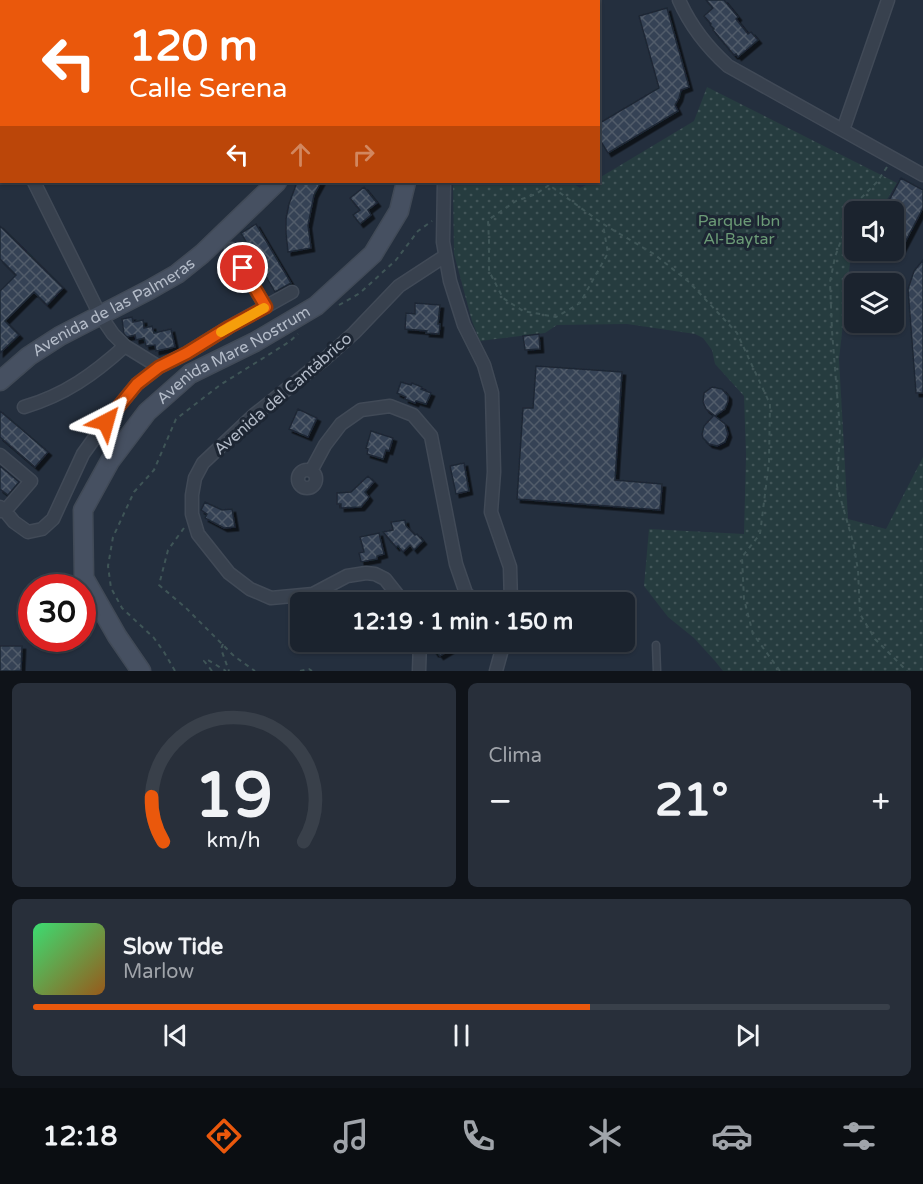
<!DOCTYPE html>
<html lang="es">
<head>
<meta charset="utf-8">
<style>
	:root { --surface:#1b232e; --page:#282f3a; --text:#f1f3f6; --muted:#a0a4aa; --line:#39404a; --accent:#ea580c }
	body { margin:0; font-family:"Varela Round",sans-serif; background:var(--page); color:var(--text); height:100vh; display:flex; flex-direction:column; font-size:22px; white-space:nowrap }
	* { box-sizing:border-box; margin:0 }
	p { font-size:20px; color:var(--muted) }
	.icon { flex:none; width:33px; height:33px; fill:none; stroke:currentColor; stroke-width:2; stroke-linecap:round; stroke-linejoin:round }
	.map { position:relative; height:671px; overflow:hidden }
	.drawer { display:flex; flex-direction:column; gap:12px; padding:12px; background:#0f1319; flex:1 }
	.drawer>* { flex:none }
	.banner { position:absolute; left:0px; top:0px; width:600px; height:183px; box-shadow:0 2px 4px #0004,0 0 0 2px var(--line); background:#ea580c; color:#fff; overflow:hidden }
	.controls { position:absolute; left:844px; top:201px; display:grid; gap:12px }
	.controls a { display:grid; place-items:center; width:60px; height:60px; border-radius:9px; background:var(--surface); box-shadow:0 2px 4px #0004,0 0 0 2px var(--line); font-size:30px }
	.speed { position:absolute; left:18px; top:574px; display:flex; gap:12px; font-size:30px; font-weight:700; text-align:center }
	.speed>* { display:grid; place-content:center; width:78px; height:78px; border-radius:50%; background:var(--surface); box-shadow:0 2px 4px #0004,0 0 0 2px var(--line); line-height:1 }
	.speed .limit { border:9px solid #d22; background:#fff; color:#111 }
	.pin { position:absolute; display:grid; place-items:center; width:51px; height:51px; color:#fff; margin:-26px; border:3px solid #fff; border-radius:50%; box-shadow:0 2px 6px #0007 }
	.me { position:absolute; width:66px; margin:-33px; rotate:39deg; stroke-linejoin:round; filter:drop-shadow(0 0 4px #0008) }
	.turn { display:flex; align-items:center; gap:21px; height:126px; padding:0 30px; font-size:27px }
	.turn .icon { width:78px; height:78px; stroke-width:2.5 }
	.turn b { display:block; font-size:42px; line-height:51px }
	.lanes { display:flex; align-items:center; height:57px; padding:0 30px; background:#0003; justify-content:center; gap:30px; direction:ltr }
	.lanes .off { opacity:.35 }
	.big { font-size:45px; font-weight:700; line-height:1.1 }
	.drawer .tile { flex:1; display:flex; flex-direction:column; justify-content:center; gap:9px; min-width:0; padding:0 21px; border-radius:9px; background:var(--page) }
	.drawer .dial { align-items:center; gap:0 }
	.dial svg { height:156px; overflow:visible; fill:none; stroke:var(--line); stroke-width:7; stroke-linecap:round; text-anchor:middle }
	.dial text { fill:var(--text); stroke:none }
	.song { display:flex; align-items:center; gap:18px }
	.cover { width:72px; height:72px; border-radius:9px; background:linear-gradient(135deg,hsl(140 70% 55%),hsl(30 70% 35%)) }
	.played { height:6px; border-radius:3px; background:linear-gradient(90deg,var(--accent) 65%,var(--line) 65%) }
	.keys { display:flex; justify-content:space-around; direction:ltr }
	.heat { display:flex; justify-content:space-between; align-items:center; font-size:33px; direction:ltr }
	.drawer .tiles { flex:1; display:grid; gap:12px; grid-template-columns:1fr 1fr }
	.tile:last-child { grid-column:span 2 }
	.trip { position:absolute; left:290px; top:592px; width:345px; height:60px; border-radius:9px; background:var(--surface); box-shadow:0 2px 4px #0004,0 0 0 2px var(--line); font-weight:700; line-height:60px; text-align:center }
	.tabs { display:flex; height:96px; justify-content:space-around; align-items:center; background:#0b0e12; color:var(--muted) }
	.tabs .icon { width:42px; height:42px }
	.tabs .active { color:var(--accent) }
	.tabs b { font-size:27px; color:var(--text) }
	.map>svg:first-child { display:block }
</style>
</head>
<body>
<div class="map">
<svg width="923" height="671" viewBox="0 0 923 671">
	<defs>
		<pattern id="park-dots" width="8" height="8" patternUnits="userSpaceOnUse" patternTransform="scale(1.5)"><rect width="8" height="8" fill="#263c3f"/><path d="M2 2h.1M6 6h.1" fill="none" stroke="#435659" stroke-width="1.8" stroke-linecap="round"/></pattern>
		<pattern id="building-cross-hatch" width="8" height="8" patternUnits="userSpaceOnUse" patternTransform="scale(1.5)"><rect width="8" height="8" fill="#364354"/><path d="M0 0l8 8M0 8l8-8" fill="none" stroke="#515c6b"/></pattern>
		<filter id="shadow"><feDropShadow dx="3.5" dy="3.5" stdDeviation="0" flood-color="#0009"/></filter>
	</defs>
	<rect width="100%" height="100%" fill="#242f3e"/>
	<!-- park -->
	<path fill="url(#park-dots)" d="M707,87L897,183L880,211L855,212V250L857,251L850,263L839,359L848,519L886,529L923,457V671H723L715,661L694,638L668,617L644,586L649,529L744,534L746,455L744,396L715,364L712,350L703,338L695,334L627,324L557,325L545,333L480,341L472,321L454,254L453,182H571L580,188L592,182H598L599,178L694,121Z"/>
	<!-- building -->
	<path fill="url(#building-cross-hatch)" stroke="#1f2835" stroke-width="1.5" filter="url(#shadow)" d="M706,0H724L738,17L736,19L748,34L751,32L758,40L738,57L736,54L734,55L713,30L714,29L710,25L711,24L704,16L713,8Z
		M667,8L689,87L681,90L679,98L675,105L678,111L608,153L598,137V124L659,88L639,16Z
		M901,178L923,190V208L900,252L894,249V212H883Z
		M297,182H321L314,195L308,225L311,248L288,252L286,233V219L289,204Z
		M364,187L377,203L368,210L371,215L360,224L353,215L360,210L350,198Z
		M256,224L291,283L275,292L241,233Z
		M0,226L63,288L47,305L34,292L5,321L19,335L0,353V291L16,275L0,259Z
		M923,260V393H916L908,289L914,271Z
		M415,303L440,305L438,324H440L439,334L426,333L427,331L405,329L406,313L415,314Z
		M132,317L133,322L143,320L144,328L152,326L154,333L171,329L175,347L156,351L155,345L146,346L144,338L136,340L135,335L127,337L124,334L122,319Z
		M539,334L540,349L525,350L523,336Z
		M536,366L622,372L615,480L662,484L660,510L517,499L523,408H533Z
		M401,382L411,385L412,383L422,387L421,389L431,393L426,404L416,401L415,403L405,399L406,397L397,393Z
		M712,387L722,389L728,396V401L725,409L715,416L725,424L728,434L725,442L717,446L709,444L703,438L702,434L704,426L714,415L706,409L703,402L704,393Z
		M298,409L317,418L308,437L289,429Z
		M0,411L48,452L35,467L0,437Z
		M371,431L393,438L389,451L386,450L383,459L367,454L368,449L366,448Z
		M464,463L469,491L456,494L450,466Z
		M0,466L19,482L8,495L0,489Z
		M368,476L374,482L365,492L369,497L367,500L361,507L341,508V504H337V493L351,492Z
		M205,502L222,510L232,509L235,527L224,528L205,518L207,514L201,510Z
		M405,520L406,526L415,535L417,534L423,541L414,550L410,545L403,552L398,546L396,547L383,532L393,530L391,522Z
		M379,533L384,554L377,556V559L361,562L359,553L364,552L360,537Z
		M428,642H445L450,650L440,656L437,652L435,653Z
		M0,646H22L21,671H0Z"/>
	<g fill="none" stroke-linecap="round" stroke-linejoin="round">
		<!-- lane casing -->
		<g stroke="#414a57" stroke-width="9">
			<path id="lane" d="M656,645L657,671"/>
		</g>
		<!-- street casing -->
		<g stroke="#414a57" stroke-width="15">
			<path id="street" d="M76,0L79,2
				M679,0C690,25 708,48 728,66L923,175
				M324,2V0
				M0,111L2,114
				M843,130L888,0
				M0,134H2
				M34,182L100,315L113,334L125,346L159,367
				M444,182L443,242L450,281L464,325L484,365L492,393L494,472L491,512L510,567L511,603
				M231,249L266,307
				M24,407C65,395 94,374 125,346
				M0,455L31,481L5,511L0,507
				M298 479a9 9 0 1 1 18 0a9 9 0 1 1-18 0Z
				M311,471L325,445L341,424L361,410L390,406L413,415L431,436L456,564L466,593L477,603
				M0,511H5L14,522L28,532L42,529L53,519L83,454L106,422L137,384L159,367L187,353L229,327L292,292
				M404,603L385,579L375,574L366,573L347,576L313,594L271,598L250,589L229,573L198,534L192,514V495L195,478L203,463L254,415L326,358L354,333L399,286L445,256
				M419,671L420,642
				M496,671L504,642"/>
		</g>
		<!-- secondary casing -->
		<g stroke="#414a57" stroke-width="21">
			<g id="secondary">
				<path d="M468,0V2"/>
				<path d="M430,2L431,0"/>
				<path id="s1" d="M0,381L29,356L60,336L149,290L177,274L202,254L277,182"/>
				<path id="s2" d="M141,671L117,636L84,578L83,510L110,461L147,412L190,374L255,342L316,306L373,254L399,211L406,182"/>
			</g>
		</g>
		<!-- path -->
		<path stroke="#3f5557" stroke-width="2" stroke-dasharray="4.5 4.5" stroke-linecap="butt" d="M887,167L877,182L861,198L850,216L835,257L830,282L832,331L840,431L837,486L853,542L858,570L860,614L875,639L907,671
			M545,182L603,224L654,254L689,282L737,333L770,404L769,462L760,534L742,557L744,599L753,634L780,671
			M549,185L536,194L516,201L488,220L489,241V271L503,298L523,311L556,317L580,303L608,253L603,225
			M339,305L360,293L396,260L418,231L432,221
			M184,528L168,550L159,585L186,608L234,656L255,671
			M223,644L221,649L229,671
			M175,671L164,652L154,638L122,608L111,588L108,566L113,537L134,492L154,470L176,419L220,385L289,342L298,334
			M212,671L204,661L206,659L208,660L226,671
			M300,671L309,669L312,671"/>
		<!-- lane -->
		<use href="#lane" stroke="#38414e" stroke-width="6"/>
		<!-- street -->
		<use href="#street" stroke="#38414e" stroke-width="12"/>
		<!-- secondary -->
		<use href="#secondary" stroke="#465061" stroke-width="18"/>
	</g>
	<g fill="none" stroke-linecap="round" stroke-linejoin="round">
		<!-- route casing -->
		<g stroke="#983908" stroke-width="15">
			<path id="route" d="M106,422L137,384L159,367L187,353L229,327L266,307L243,268"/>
		</g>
		<!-- route -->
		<use href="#route" stroke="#ea580c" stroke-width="10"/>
		<!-- slow -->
		<path stroke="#f59e0b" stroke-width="10" d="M221,332L264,308"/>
	</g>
	<g text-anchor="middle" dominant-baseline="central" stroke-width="6" stroke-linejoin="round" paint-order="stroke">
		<!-- park labels -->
		<g font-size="16" fill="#6b9a76" stroke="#1d2633">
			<text x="739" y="221">Parque Ibn<tspan x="739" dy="18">Al-Baytar</tspan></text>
		</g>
		<!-- street labels -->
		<g font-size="16" fill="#b4bcc9" stroke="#1d2633">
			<text stroke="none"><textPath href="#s1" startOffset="136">Avenida de las Palmeras</textPath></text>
			<text stroke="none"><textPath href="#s2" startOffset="399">Avenida Mare Nostrum</textPath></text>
			<text transform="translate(283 394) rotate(-41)">Avenida del Cantábrico</text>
		</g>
	</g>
</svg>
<div class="controls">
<a><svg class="icon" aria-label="sound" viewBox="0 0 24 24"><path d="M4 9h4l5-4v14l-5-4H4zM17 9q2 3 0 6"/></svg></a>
<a><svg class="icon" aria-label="layers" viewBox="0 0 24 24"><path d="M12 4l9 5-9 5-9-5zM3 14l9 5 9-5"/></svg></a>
</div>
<div class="speed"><div class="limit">30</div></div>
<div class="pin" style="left:243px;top:268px;background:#d93025"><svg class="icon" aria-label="arrive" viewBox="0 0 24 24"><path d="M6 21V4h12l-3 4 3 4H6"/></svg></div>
<svg class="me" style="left:106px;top:422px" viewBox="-20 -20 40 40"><path d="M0-17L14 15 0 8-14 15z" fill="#ea580c" stroke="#fff" stroke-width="4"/></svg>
<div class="trip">12:19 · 1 min · 150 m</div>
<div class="banner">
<div class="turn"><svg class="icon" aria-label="left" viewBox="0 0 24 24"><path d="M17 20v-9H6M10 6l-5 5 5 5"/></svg><div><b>120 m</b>Calle Serena</div></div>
<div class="lanes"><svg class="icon" aria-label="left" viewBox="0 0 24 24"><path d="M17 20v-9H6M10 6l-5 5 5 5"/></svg><svg class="icon off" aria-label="ahead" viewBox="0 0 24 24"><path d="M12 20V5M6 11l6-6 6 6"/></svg><svg class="icon off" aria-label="right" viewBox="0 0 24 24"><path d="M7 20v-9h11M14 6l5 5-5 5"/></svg></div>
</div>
</div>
<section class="drawer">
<div class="tiles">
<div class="tile dial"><svg viewBox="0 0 100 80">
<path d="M14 69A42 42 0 1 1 86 69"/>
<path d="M14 69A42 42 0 0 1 8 46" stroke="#ea580c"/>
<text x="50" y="56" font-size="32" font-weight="700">19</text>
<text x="50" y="72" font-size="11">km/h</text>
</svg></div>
<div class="tile"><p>Clima</p>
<div class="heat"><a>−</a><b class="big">21°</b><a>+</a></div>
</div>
<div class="tile">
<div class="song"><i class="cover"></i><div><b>Slow Tide</b><p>Marlow</p></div></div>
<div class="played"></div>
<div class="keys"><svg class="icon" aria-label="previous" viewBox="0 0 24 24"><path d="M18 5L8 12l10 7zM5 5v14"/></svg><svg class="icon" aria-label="pause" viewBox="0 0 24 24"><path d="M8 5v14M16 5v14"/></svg><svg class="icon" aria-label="next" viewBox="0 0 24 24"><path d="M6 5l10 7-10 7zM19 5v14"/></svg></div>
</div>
</div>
</section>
<nav class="tabs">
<b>12:18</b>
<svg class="icon active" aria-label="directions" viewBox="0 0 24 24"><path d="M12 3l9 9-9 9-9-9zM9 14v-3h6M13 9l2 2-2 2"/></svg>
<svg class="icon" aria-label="music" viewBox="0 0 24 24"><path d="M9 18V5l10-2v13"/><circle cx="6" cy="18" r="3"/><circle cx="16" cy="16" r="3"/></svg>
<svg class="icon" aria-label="phone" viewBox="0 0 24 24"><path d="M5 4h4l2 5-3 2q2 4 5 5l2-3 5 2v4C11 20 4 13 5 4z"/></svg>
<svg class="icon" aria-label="climate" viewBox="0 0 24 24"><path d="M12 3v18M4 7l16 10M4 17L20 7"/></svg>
<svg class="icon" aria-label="car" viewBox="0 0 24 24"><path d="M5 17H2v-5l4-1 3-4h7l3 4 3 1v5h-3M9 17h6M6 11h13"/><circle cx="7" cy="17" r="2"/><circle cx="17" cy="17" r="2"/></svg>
<svg class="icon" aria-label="filters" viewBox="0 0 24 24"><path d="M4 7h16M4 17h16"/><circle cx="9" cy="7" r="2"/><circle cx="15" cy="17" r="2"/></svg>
</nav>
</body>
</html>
